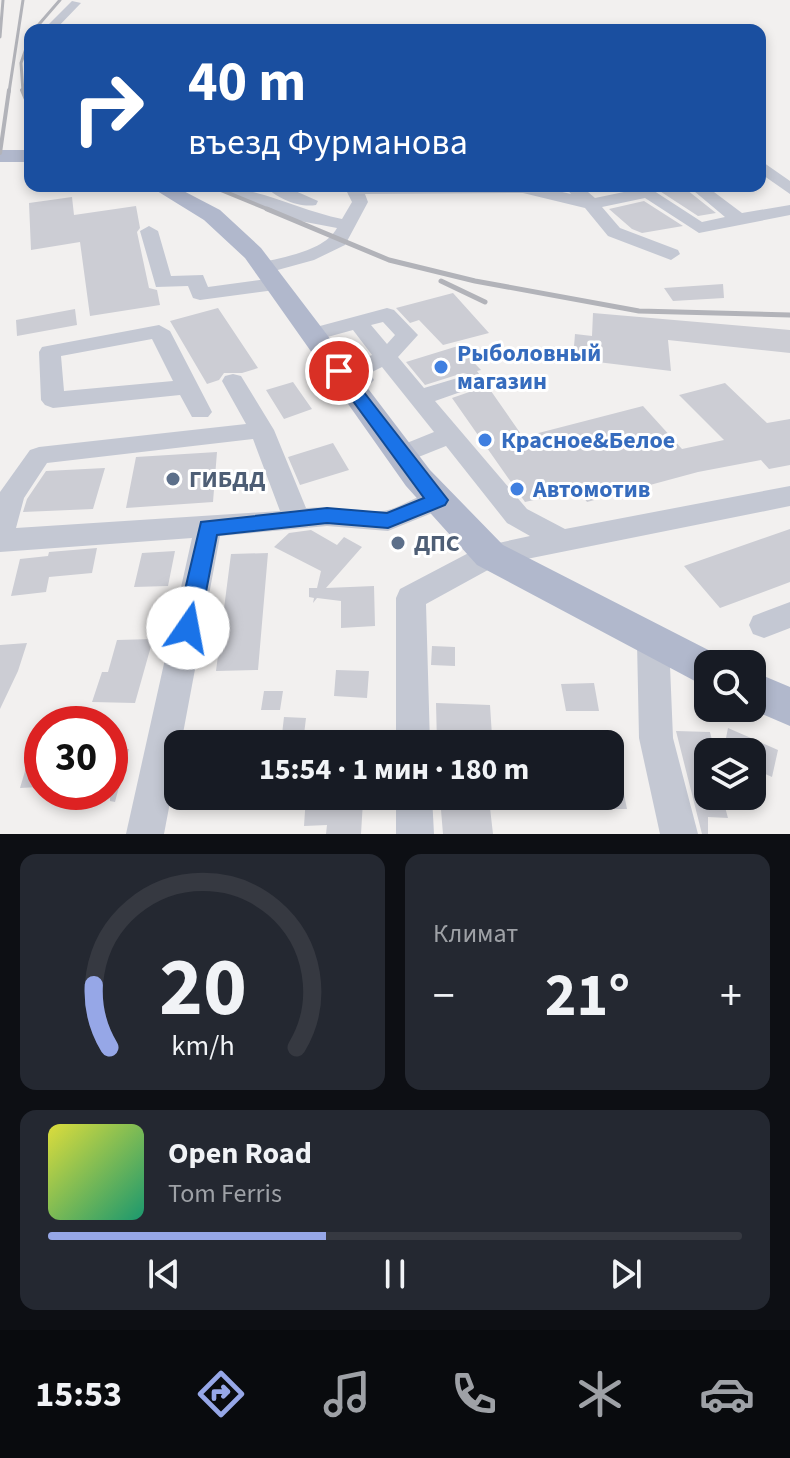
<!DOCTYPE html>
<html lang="ru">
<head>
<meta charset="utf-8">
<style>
	:root { --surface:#171b24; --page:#242831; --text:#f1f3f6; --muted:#9ea1a6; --line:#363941; --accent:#96a7e7 }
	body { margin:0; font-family:"Source Sans 3",sans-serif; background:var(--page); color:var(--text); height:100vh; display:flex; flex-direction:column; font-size:30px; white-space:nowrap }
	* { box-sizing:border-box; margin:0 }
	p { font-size:26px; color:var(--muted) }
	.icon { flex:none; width:44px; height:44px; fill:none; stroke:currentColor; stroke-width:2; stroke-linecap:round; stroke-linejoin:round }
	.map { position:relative; height:834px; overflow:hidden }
	.side { display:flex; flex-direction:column; gap:20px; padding:20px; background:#0d0f14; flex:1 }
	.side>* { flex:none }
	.guide { position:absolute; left:24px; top:24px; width:742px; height:168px; border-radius:16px; box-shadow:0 4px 12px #0003; background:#1a4fa0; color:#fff; overflow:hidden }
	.tools { position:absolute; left:694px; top:650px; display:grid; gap:16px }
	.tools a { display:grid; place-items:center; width:72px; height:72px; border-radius:16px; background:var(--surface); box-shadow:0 4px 12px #0003; font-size:40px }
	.speed { position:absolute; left:24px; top:706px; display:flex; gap:16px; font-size:40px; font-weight:700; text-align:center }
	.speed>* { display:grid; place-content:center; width:104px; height:104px; border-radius:50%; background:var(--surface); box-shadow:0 4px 12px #0003; line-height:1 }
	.speed .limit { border:12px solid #d22; background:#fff; color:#111 }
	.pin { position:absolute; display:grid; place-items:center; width:68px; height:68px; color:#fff; margin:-34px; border:4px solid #fff; border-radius:50%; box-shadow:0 2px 8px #0007 }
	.me { position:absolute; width:88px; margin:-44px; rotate:12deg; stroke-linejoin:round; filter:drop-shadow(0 0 6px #0008) }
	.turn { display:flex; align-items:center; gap:28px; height:168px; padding:0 32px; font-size:36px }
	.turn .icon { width:104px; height:104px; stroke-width:2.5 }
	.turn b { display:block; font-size:56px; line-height:68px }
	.big { font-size:60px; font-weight:700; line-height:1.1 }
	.side .widget { flex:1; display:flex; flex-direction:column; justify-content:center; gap:12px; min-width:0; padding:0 28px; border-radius:16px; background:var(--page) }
	.side .dial { align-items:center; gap:0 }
	.dial svg { height:208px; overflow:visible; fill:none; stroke:var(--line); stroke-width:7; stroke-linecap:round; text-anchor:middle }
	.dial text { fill:var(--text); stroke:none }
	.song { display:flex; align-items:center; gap:24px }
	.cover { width:96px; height:96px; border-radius:12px; background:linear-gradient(135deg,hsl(60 70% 55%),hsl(160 70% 35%)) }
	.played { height:8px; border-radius:4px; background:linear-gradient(90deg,var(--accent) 40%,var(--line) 40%) }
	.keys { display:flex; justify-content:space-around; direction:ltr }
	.heat { display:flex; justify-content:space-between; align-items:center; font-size:44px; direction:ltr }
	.side .tiles { flex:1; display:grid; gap:20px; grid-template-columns:1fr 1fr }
	.widget:last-child { grid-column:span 2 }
	.trip { position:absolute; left:164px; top:730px; width:460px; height:80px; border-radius:16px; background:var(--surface); box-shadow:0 4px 12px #0003; font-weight:700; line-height:80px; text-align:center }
	.tab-bar { display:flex; height:128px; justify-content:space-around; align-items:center; background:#090b0e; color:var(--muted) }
	.tab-bar .icon { width:56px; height:56px }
	.tab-bar .active { color:var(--accent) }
	.tab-bar b { font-size:36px; color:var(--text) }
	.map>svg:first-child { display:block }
</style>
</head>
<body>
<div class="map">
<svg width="790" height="834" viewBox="0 0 790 834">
	<rect width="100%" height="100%" fill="#f2f0ef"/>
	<!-- building -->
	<path fill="#cccdd4" d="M652,186H682L716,213L698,216Z
		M72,197L74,215L136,206L140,228L137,232L149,288L157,290L160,305L90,316L80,242L31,250L29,203Z
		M644,201L683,226L642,233L632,229L609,209Z
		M723,284L724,298L673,301L664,288Z
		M453,293L489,333L443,345L419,320L410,323L396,308Z
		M218,308L258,368L242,373H224L219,380L207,384L170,321Z
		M75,309L77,325L17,336L16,320Z
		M593,313L790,330V353L668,340L671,371L573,359L575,334L592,336Z
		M458,346L481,370L477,371L523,437L643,406L682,449L724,440L679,395L725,383L767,423L790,419V465L769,469L761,460L698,472L587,502L578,490L525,502L452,398L475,390L478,385L475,376L463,373L425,385L406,362Z
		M293,382L312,409L284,419L266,390Z
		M333,443L349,470L300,485L288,457Z
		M217,452L213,502L126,508L136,457Z
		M105,468L93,509L23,512L27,499L46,471Z
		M790,529V582L720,608L684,566Z
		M311,530L337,545L344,537L362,547L326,588L374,586L375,626L341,628V601L317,598L313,603L314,598L309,597V588H317L321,571L274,547L289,533Z
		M97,548L92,573L49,577L46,592L11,596L20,559L48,556L49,552Z
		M175,551L168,586L134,587L142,553Z
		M268,553L258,670L216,671L231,554Z
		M153,639L135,703L92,702L102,672H108L117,640Z
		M27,643L18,671L0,709V645Z
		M432,646L455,647V666L431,665Z
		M336,670L369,671L367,698L334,696Z
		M594,683L599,711H566L561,684Z
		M264,691H283L280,710H261Z
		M436,703L490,705L492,736H478V744H437Z
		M284,717L306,718L303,743H281Z
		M728,728L778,750L772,777L752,768V752H744L725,743Z
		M676,731L710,732L715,752H708V796H722L728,818L708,817V834H702Z
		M110,749H129L115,802L110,801Z
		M617,760L627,809H610V761Z
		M28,761H42L39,787L20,788Z
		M306,796L363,801L361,834H326L327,825L304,826Z
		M490,808L493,834H443L441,810Z"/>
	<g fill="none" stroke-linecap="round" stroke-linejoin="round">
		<!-- minor -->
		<path fill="#c4c8d3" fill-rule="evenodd" d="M72,1L81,3L55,30H43Z
			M760,160L790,181V194L760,173Z
			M211,186C256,186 298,210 342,219L352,202L347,192L356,186H536L571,194L564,186H581L595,198L648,187L702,222L725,217L688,186H706L742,213L790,205V215L699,233L645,198L602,207L620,228L678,250L680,254L671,260L608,236L585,208L523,193L365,194L368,202L345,245L314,260L263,274L256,272L253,268L256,264C281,257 324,252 337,228L300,221Z
			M265,186H284L318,201L316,205C299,208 276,198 265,186Z
			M149,226L158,231L171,276L203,275L208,287L275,278L285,284L275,290L200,300L193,298L188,286L156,287L140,231Z
			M387,308L394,310L418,335L398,357L424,388L464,376L472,378L475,383L472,388L435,401L527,509L565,529L790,486V506L497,565L426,604L430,744H396V598L400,589L480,547L530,536L507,523L446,446L401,464L392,461L388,455L392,449L434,432L382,367L370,373L374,380L360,394H344L340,389L351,378L346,370L349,365L372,355L353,330L313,341L302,335L305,330ZM383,322L395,335L387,344L371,325Z
			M159,325L170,331L212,412L208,417H192L180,395L53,408L45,405L41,400L39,352L42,347ZM152,339L173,381L64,391L61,356Z
			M233,374L241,376L274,430L306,508C331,505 368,515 388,510C408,505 427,487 447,493L451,500L447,507L388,531L327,526L220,536L181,744H178V760L164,834H126L192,538L0,552V492L30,450L39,447L246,424L222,381L225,376ZM253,439L280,511L16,528L24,498L47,463Z
			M790,602V628L764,638L753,634L749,625L753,616Z
			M653,628L664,632L669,642L673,738L698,834H660L639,738L637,642L642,632Z
			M396,796H432L434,834H396Z"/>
		<!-- major -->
		<path fill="#b1b8cc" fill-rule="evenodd" d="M0,150H30V162H0Z
			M149,186H174L220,210L261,248L430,470L503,545L722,657L726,664H708V688L477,565L406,486L245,258L204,220Z
			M752,671L790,687V726L748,708H752Z"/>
		<!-- rail-far2 -->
		<path stroke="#b2b3b9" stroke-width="3" d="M34,30L60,0
			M0,37L3,0
			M9,92L23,0
			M23,92L21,63L30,37"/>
		<!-- rail-far1 -->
		<path stroke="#b2b3b9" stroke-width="4" d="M22,90L30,109
			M0,153L9,90
			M211,186L272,211"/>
		<!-- rail -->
		<path stroke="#b2b3b9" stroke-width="5" d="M267,209L389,260L475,281L639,311L790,315
			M441,281L485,302"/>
	</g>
	<!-- route -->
	<path fill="#1a73e8" stroke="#114b97" stroke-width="2" d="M339,366L345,368L448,500L445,505L388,528L327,523L217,535L199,628L196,635L188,638L179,635L176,628L201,522L327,508L387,513L424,498L331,371Z"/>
	<!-- markers -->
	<g fill="#3f7fe0" stroke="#fff" stroke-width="3">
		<circle cx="441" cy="367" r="8"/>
		<circle cx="485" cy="440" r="8"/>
		<circle cx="517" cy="489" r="8"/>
	</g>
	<g fill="#5c6f8a" stroke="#fff" stroke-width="3">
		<circle cx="173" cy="479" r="8"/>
		<circle cx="398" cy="543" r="8"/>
	</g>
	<g text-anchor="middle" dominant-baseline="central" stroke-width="6" stroke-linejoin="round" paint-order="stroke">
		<!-- shop labels -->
		<g font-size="24" font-weight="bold" fill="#366cbe" stroke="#fff" text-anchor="start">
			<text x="457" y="353">Рыболовный<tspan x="457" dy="28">магазин</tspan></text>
			<text x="501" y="440">Красное&amp;Белое</text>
			<text x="533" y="489">Автомотив</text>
		</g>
		<!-- service labels -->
		<g font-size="24" font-weight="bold" fill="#4e5e75" stroke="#fff" text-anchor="start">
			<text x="189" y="479">ГИБДД</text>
			<text x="414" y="543">ДПС</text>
		</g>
	</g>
</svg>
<div class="tools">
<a><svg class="icon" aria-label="search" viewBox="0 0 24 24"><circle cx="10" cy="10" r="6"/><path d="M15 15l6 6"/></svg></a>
<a><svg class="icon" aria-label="layers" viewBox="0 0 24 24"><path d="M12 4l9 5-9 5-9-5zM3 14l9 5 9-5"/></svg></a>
</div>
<div class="speed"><div class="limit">30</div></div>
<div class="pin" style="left:339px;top:371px;background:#d93025"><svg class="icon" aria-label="arrive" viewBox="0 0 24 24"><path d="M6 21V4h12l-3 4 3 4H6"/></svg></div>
<svg class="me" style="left:188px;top:628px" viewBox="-20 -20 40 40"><circle r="19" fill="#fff"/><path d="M0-13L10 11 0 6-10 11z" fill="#1a73e8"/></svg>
<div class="trip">15:54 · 1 мин · 180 m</div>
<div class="guide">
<div class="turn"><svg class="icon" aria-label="right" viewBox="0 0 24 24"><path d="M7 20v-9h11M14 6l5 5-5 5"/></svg><div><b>40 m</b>въезд Фурманова</div></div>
</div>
</div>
<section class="side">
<div class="tiles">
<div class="widget dial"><svg viewBox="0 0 100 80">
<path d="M14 69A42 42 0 1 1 86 69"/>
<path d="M14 69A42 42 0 0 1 8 45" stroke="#96a7e7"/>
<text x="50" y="56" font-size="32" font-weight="700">20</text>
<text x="50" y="72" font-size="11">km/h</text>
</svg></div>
<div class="widget"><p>Климат</p>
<div class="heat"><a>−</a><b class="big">21°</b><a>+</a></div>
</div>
<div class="widget">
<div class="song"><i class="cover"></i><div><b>Open Road</b><p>Tom Ferris</p></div></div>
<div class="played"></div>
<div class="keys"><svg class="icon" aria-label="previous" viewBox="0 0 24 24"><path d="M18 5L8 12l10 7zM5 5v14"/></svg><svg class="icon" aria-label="pause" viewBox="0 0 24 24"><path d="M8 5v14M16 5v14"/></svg><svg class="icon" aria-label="next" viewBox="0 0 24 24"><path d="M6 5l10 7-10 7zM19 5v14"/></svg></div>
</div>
</div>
</section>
<nav class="tab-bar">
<b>15:53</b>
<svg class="icon active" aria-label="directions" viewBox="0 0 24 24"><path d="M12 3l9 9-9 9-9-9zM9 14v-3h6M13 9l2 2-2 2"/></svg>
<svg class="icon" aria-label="music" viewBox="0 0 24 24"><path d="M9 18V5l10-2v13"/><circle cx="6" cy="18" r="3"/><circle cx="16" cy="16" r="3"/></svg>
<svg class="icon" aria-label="phone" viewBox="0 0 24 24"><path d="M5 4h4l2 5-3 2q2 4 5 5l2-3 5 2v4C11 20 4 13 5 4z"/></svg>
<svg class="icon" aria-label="climate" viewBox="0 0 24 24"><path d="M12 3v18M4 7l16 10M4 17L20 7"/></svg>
<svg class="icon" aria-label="car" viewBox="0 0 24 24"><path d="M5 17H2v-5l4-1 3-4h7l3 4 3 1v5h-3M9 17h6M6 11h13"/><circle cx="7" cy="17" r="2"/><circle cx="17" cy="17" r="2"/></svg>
</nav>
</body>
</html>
